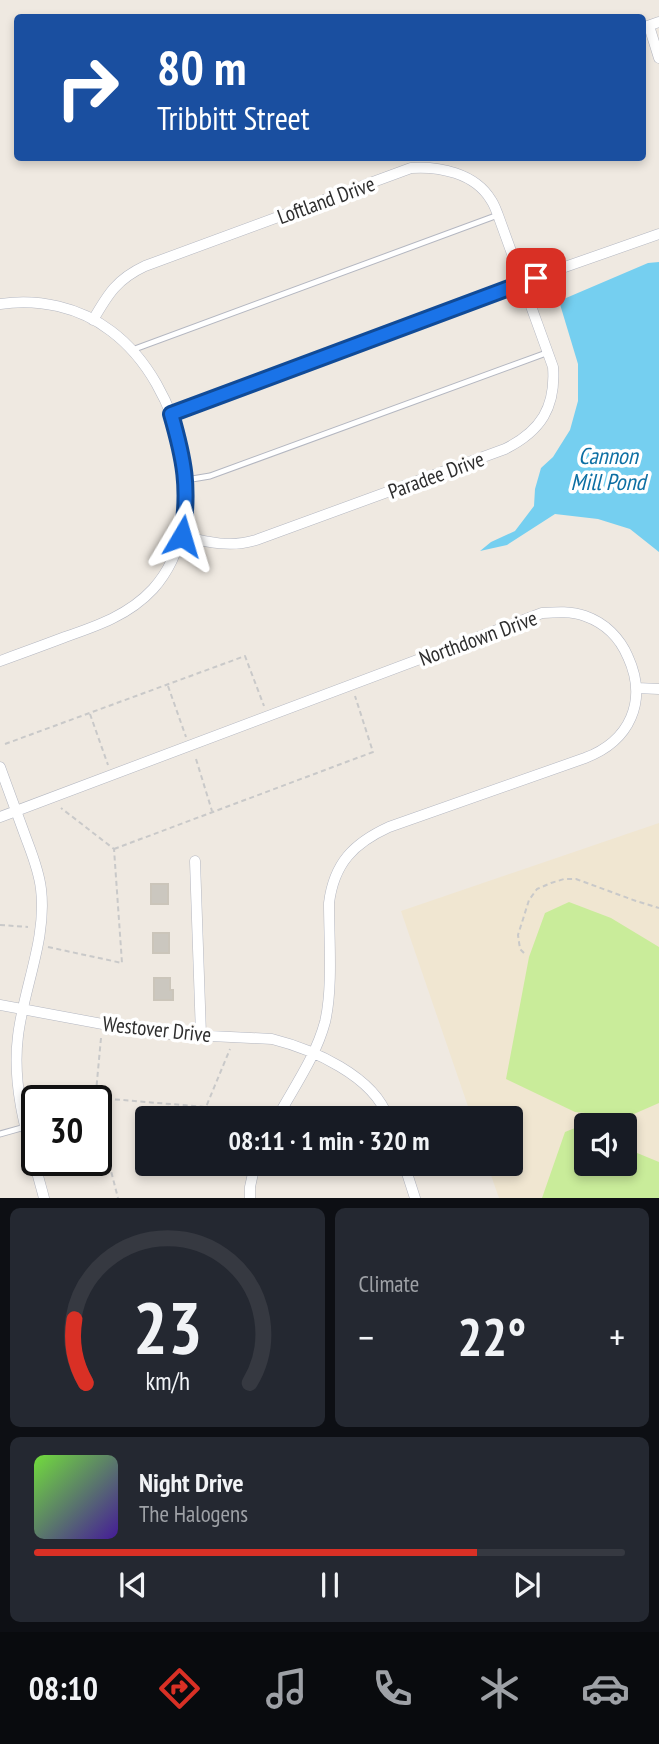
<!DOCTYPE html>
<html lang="en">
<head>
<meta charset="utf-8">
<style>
	:root { --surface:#171b24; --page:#242831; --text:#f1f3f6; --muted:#9ea1a6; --line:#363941; --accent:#d93025 }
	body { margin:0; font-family:"PT Sans Narrow",sans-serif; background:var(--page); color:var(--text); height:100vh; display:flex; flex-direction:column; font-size:26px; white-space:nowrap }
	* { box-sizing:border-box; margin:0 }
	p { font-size:23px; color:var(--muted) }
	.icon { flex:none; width:38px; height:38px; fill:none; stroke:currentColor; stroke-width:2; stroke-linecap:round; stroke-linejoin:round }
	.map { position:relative; height:1198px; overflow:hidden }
	.side { display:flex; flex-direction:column; gap:10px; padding:10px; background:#0d0f14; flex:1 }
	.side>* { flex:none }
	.top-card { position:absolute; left:14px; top:14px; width:632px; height:147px; border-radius:7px; box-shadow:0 4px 10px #0003; background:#1a4fa0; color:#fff; overflow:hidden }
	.fabs { position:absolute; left:574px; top:1113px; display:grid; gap:14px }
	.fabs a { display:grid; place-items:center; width:63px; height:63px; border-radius:7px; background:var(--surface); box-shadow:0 4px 10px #0003; font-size:35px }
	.speed { position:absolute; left:21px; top:1085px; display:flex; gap:14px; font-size:35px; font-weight:700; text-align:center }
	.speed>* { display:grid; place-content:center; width:91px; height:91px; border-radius:50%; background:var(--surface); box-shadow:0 4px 10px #0003; line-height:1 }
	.speed .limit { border:4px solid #111; border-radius:10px; background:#fff; color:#111 }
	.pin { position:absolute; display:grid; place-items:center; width:60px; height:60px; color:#fff; margin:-30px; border-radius:14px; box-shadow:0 4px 10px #0006 }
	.me { position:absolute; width:77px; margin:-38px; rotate:7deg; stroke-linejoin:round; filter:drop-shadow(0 0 5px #0008) }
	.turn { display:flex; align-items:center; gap:24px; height:147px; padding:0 28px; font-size:32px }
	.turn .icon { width:91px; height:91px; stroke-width:2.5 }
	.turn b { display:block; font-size:49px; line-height:60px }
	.big { font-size:52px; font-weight:700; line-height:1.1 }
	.side .tile { flex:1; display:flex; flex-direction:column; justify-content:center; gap:10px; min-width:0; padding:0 24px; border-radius:10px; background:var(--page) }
	.side .dial { align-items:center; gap:0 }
	.dial svg { height:182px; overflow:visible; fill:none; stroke:var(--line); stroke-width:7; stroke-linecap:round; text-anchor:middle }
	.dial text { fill:var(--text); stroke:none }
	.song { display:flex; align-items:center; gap:21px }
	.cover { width:84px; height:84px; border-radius:10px; background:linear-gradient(135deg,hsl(100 70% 55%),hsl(260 70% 35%)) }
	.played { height:7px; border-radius:4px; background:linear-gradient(90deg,var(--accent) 75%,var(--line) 75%) }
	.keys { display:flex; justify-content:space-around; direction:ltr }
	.heat { display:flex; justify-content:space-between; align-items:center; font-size:38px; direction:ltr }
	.side .tiles { flex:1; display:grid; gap:10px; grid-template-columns:1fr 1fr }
	.tile:last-child { grid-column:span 2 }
	.trip { position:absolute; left:135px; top:1106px; width:388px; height:70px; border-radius:7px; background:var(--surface); box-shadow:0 4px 10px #0003; font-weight:700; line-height:70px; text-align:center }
	.menu { display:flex; height:112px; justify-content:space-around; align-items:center; background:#090b0e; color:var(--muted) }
	.menu .icon { width:49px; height:49px }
	.menu .current { color:var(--accent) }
	.menu b { font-size:32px; color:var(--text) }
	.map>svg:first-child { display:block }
</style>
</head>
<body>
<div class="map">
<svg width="659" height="1198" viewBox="0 0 659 1198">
	<rect width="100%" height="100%" fill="#efe9e1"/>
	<!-- education -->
	<path fill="#f0e6d1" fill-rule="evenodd" d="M659,823V1198H499L487,1164H511V1118H472L401,911ZM586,1125H625V1164H586Z"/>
	<!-- pitch -->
	<path fill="#c9ec9a" d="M569,902L611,918L659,947V1103L627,1117L575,1112L506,1079L529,957L545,913Z
		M575,1128L586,1133V1164H625V1148L659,1162V1198H542L565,1132Z"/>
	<!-- water -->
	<path fill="#75cff0" d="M659,262V552L630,529L598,519L555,514L507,545L480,551L491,542L515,531L534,506L535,489L541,468L553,457L570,430L578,401V364L559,301L648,263Z"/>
	<!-- building -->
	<path fill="#cbc7bf" stroke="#cbc5ba" stroke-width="2" d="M151,884H168V904H151Z
		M153,933H169V953H153Z
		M154,978H170V990H173V1000H154Z"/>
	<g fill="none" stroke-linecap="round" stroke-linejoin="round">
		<!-- lane casing -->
		<g stroke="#b4b7c1" stroke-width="7">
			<path id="lane" d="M132,350L498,215
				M186,480L210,476L549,352
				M0,1134L25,1127"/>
		</g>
		<!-- street casing -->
		<g stroke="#b4b7c1" stroke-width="11">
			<path id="street" d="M649,26L659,58
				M642,28L659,22
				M0,304C38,298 80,307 111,331C182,384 216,518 153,589C129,615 97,626 65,637C44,645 22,653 0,661
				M93,320C108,294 117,279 145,266L411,168C439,166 475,173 491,200C494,204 496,210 498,215L553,367C556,407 541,431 505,449L256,540C230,548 207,542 182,536
				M171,414L522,282L659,234
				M637,688L659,689
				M0,767C9,791 17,814 26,838C32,854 39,871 41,889C47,939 24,986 18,1036C11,1091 30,1145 44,1198
				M0,817L542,613C557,612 571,611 585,616C605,623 620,638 628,657C648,701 630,741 585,758L389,827C354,843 334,863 329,903C329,939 333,988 325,1022C316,1056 294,1087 277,1118
				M195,861L201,1035
				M0,1005L135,1030L170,1034L272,1039C312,1049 374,1076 388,1118
				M404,1164L415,1198
				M250,1198V1187L255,1164"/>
		</g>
		<!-- path -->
		<path stroke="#c9c9c9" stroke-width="2" stroke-dasharray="5 3.5" stroke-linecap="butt" d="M168,686L186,737
			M90,714L108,765
			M5,744L245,656L264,706
			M196,759L212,811
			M114,849L373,752L355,696
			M0,925L28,927
			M48,947L122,963L114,849L61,808
			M524,953L520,949L518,935L529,900L537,889L551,883L564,879H576L636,901L659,908
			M101,1038L96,1092L103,1140L118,1198
			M98,1098L206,1107L230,1049
			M169,1118L167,1117L169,1104"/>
		<!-- lane -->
		<use href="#lane" stroke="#fff" stroke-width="5"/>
		<!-- street -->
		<use href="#street" stroke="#fff" stroke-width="10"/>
	</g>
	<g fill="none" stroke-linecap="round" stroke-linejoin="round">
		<!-- route casing -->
		<g stroke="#114b97" stroke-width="18">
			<path id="route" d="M182,536C190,488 184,459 171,414L536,278"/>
		</g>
		<!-- route -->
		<use href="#route" stroke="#1a73e8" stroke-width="12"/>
	</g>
	<g text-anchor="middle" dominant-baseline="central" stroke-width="7" stroke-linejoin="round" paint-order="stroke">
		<!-- street labels -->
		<g font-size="21" fill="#2e2e2e" stroke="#fff">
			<text transform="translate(326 200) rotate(-20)">Loftland Drive</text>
			<text transform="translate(436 475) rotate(-20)">Paradee Drive</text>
			<text transform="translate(478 638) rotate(-20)">Northdown Drive</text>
			<text transform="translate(157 1029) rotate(6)">Westover Drive</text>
		</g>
		<!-- water labels -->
		<g font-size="23" font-style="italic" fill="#0d6fa3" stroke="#fff">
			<text x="608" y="455">Cannon<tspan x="608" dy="26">Mill Pond</tspan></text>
		</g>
	</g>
</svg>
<div class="fabs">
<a><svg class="icon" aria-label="sound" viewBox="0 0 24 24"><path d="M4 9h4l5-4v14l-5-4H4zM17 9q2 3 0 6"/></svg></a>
</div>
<div class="speed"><div class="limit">30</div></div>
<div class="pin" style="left:536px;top:278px;background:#d93025"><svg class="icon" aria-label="arrive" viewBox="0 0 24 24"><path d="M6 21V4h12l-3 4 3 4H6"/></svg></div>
<svg class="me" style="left:182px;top:536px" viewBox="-20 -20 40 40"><path d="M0-17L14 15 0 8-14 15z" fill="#1a73e8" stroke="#fff" stroke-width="4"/></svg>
<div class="trip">08:11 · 1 min · 320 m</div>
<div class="top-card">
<div class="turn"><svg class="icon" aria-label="right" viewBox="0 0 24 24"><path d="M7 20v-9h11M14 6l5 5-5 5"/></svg><div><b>80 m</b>Tribbitt Street</div></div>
</div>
</div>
<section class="side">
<div class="tiles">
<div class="tile dial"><svg viewBox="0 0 100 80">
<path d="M14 69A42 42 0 1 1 86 69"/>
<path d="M14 69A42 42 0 0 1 9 41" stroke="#d93025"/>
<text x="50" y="56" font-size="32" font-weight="700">23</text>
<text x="50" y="72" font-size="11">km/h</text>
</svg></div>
<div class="tile"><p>Climate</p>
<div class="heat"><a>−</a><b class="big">22°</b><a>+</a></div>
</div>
<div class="tile">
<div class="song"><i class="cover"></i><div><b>Night Drive</b><p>The Halogens</p></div></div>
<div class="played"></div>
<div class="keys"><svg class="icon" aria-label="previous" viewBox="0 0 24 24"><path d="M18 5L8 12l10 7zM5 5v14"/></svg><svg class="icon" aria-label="pause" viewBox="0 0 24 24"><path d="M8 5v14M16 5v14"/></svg><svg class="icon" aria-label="next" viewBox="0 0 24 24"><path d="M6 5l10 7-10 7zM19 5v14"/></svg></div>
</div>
</div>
</section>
<nav class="menu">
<b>08:10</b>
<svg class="icon current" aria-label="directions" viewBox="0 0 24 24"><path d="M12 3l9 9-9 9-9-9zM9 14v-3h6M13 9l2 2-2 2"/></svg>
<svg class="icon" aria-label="music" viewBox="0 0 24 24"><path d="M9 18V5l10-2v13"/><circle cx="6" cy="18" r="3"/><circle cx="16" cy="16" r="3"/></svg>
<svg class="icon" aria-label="phone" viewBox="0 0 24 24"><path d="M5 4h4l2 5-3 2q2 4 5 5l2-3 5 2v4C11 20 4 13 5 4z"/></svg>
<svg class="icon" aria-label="climate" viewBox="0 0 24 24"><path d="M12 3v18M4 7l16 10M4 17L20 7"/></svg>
<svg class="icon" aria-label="car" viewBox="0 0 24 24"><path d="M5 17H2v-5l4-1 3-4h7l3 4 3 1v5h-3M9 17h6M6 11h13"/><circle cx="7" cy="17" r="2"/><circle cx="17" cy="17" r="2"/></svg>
</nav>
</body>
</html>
